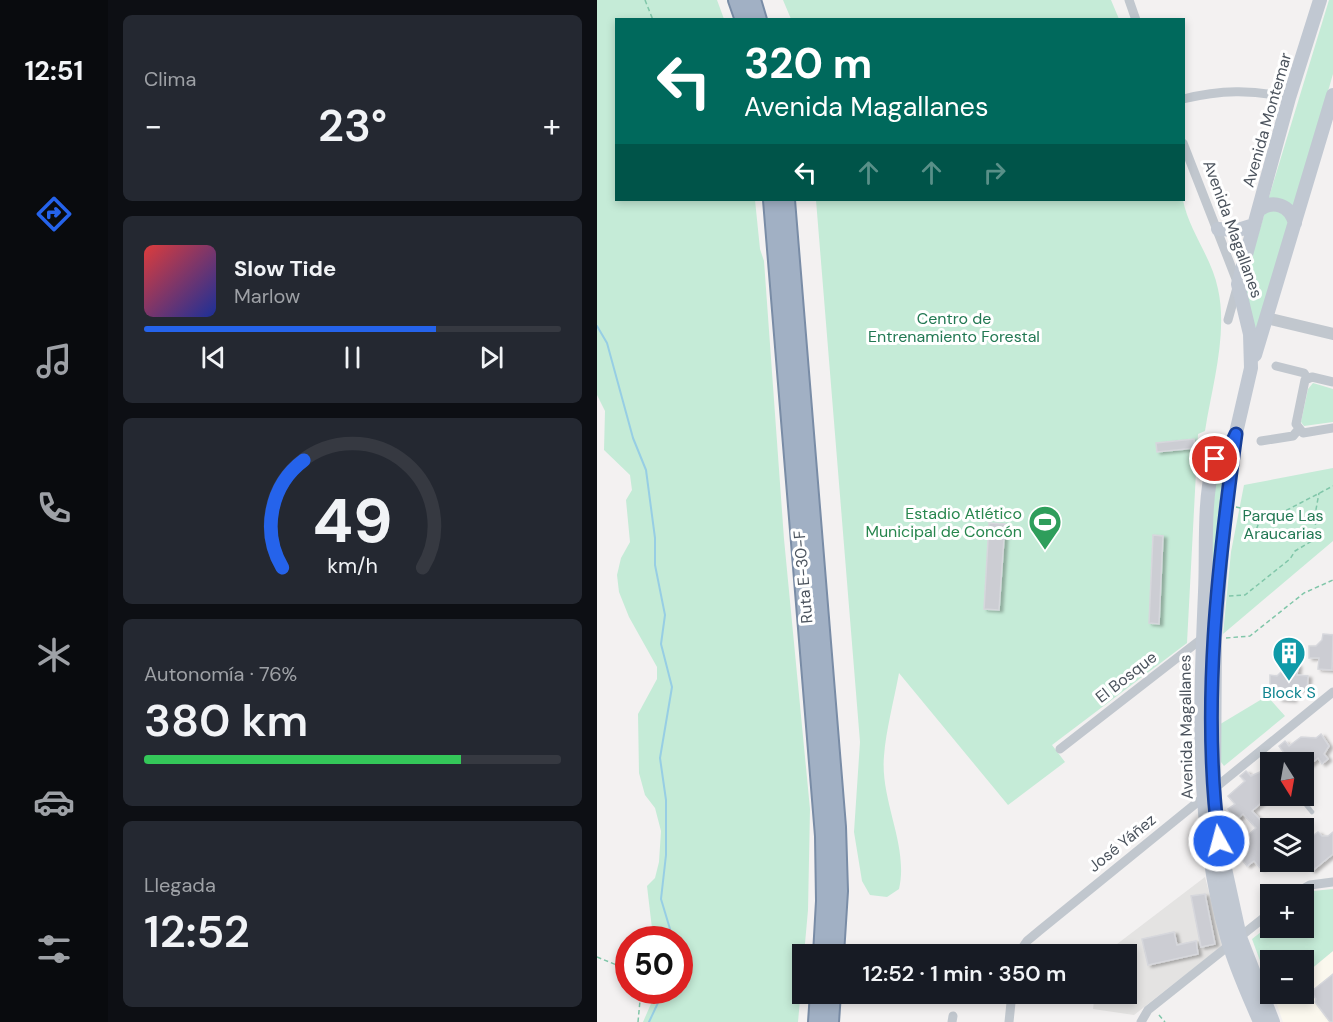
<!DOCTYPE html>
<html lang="es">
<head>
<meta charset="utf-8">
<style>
	:root { --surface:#171b24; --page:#242831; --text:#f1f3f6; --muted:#9ea1a6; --line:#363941; --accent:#2563eb }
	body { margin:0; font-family:"DM Sans",sans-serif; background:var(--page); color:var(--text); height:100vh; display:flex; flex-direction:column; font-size:22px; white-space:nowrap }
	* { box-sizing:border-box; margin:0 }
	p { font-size:20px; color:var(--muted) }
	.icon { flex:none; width:33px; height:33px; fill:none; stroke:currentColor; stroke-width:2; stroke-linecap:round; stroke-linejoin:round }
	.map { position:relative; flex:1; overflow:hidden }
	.side { display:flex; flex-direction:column; gap:15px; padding:15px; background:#0d0f14; width:489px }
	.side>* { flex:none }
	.hud { position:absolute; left:18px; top:18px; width:570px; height:183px; border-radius:0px; box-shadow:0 3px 9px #0003; background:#00695c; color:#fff; overflow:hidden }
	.needle { width:39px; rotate:169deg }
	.tools { position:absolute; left:663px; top:752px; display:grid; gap:12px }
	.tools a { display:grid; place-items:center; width:54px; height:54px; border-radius:0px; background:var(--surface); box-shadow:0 3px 9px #0003; font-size:30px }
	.speed { position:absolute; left:18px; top:926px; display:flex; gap:12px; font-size:30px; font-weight:700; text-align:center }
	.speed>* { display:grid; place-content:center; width:78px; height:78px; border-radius:50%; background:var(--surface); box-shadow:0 3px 9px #0003; line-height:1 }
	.speed .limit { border:9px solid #d22; background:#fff; color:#111 }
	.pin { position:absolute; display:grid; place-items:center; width:51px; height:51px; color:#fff; margin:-26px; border:3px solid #fff; border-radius:50%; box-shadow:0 2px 6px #0007 }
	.me { position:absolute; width:66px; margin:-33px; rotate:353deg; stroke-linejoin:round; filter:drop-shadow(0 0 4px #0008) }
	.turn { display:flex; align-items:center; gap:21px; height:126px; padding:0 30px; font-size:27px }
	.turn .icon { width:78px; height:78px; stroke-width:2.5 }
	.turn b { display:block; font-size:42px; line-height:51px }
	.lanes { display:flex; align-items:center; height:57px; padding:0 30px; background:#0003; justify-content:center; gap:30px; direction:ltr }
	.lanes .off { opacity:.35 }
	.big { font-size:45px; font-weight:600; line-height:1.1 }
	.side .card { flex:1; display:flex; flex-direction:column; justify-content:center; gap:9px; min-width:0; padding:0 21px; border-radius:9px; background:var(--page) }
	.side .dial { align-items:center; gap:0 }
	.dial svg { height:156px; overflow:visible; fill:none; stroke:var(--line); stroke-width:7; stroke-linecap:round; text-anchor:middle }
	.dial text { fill:var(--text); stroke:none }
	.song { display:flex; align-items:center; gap:18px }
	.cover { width:72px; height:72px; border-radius:9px; background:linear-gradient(135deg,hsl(0 70% 55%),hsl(230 70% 35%)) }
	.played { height:6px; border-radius:3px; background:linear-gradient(90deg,var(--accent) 70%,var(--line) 70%) }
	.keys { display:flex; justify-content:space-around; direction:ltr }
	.heat { display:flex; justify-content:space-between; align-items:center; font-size:33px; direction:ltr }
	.charge { height:9px; border-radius:4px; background:linear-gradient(90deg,#34c759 76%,var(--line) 0) }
	.trip { position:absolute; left:195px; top:944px; width:345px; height:60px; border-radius:0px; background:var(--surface); box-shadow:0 3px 9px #0003; font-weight:600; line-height:60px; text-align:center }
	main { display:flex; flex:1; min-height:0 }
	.tabs { display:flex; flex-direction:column; width:108px; justify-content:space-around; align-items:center; background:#090b0e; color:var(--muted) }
	.tabs .icon { width:42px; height:42px }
	.tabs .on { color:var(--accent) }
	.tabs b { font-size:27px; color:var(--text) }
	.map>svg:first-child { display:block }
</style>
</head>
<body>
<main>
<nav class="tabs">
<b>12:51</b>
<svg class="icon on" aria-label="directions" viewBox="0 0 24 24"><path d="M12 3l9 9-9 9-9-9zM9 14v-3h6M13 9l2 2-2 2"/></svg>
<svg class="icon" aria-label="music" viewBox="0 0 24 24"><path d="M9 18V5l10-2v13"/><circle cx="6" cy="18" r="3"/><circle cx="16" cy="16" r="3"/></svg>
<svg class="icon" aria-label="phone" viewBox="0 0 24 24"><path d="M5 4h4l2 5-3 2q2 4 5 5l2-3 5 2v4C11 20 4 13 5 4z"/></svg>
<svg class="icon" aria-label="climate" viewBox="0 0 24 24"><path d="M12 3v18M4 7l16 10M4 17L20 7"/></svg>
<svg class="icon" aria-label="car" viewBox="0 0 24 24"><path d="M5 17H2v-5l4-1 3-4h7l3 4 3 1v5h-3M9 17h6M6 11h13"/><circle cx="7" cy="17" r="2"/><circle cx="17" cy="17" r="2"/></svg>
<svg class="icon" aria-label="filters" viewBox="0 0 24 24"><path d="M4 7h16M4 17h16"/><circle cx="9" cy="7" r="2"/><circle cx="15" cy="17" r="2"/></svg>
</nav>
<section class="side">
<div class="card"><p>Clima</p>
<div class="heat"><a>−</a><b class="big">23°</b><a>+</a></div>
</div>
<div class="card">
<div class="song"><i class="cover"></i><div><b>Slow Tide</b><p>Marlow</p></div></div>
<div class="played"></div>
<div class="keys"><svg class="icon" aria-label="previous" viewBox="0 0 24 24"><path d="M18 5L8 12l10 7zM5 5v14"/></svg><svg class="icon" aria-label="pause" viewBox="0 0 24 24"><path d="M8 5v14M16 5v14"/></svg><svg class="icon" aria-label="next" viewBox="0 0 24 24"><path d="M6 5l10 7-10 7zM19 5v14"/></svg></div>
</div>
<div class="card dial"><svg viewBox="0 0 100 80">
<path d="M14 69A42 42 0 1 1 86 69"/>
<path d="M14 69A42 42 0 0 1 25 14" stroke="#2563eb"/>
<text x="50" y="56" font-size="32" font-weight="700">49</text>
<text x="50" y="72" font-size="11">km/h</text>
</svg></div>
<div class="card"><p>Autonomía · 76%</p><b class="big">380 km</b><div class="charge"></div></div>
<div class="card"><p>Llegada</p><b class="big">12:52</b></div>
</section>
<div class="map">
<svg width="736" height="1022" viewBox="0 0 736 1022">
	<defs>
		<filter id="shadow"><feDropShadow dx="3.5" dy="2" stdDeviation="1.5" flood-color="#0004"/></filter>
	</defs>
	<rect width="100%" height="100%" fill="#f3f1f1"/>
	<!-- commercial -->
	<path fill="#fbf8ee" d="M736,951V1022H686L678,999L684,993H706L707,975Z"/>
	<!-- education -->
	<path fill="#e4e3e2" d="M608,877L626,945L537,1015L496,1009L498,993H530V954H507Z"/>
	<!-- green -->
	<path fill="#c5ebd7" d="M0,0H120L127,19L20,20V200H158L163,249L167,261L187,539L213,809L211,910L201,1022H46L60,990H82V939H58L56,937L50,886L58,878L62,862L64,831L58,808L48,795L42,773L41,714L60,679V667L32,617L22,592L20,575L24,558L33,542L29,500L35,490L33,475L7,450L8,411L0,395Z
		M186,0H514L522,19H194Z
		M732,0H736V74L697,209L686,200H671Z
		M219,200H586C592,231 615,258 621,289C631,334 615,386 608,431L601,434L590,643L455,745L468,762L411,805L302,673C297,700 289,730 287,756C283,801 312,846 302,889L290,897L273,895L265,881L257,832L263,742Z
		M678,208L692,220L659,331L646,285L668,212Z
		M716,383L736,389V422L707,426L704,422L711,389Z
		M736,468V541L626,634L634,552L647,485Z
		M624,475L627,477L615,627H610L614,521L619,476Z
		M670,696L688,716L627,766L624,762L620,726Z
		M736,889V951L707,975L706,960H674L673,988L655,939L673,925L674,927H706L707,899L716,891Z"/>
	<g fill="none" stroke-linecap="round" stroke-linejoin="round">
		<!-- stream -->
		<path stroke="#97cee4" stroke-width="2" d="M0,326L10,343L36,438L49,470L58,538V565L68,615L64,644L75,687L63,758L69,800V855L64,899L76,939
			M52,1022L67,990"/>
	</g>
	<!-- building -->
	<path fill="#cccdd3" stroke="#d6d7dc" stroke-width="1.5" filter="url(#shadow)" d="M597,439L598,448L560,452L559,443Z
		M392,523L408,524L402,610L387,609Z
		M556,535L566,536L562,624L552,623Z
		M726,634L736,635L735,670L721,669L722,658H712V646H719L725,640Z
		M687,664L701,665L700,675L711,676L710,690L701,689L696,695V700L682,699L683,688H673V675L680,676L686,670Z
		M724,734L732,746L727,754L731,759L725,764L721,758L706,770V762H679L688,754L682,746L688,741L692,746L704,737L719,738Z
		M649,771L654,776L663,772L672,783L667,793L671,797L655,811L668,825L674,819L682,828H674V851L666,858L670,863L664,869L657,861L650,866L642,856L649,851L642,843L659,828L646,814L639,820L631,809L638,804L631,796L648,781L643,776Z
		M721,832L725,836H731L736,832V854L715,871L706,861V843Z
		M608,894L618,944L604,947L594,896Z
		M577,932L580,945L599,941L601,954L551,965L545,939Z
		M736,974V1022H733L718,1002L719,999L714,992Z"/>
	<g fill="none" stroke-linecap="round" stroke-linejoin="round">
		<!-- trunk casing -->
		<g stroke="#798ca6" stroke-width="20">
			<path id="trunk" d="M140,0L147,20
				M155,0L161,20
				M175,200L227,836L228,901L225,954
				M189,200L240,827L242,891L238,954
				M220,1022L222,993
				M233,1022L235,993"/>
		</g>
		<!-- path -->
		<path stroke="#80c6a9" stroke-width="1.5" stroke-dasharray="4.5 3" stroke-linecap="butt" d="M48,0L56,20
			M639,507L672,514
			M657,536L662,522L671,515L690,510L736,486
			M632,596L648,595L693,559L698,551L715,541L719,534L718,515L722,493
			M629,638L653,636L707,593L736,580
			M0,957L32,970
			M562,1015L568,1022
			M41,1022L44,990"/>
		<!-- service -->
		<path stroke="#c1c7ce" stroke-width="4.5" d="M664,750L674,762
			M701,795L715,812"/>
		<!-- minor -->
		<path stroke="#c1c7ce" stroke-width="9" d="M532,0L539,20
			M586,99C623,90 655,89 692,98
			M586,143L641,284L631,320
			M679,366L707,373L710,378
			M736,382L715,377L708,380L699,424L706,433L736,428
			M664,441L696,436L701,430
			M463,749L607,637
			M697,894L713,885L736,882
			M421,954L430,941L442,931L736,692
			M355,1022L356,1016
			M412,1022L415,993
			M544,1022L551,1010L674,912"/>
		<!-- tertiary -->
		<path stroke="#c1c7ce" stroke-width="12" d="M669,318L736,334"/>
		<!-- secondary -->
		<path stroke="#c1c8d2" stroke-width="14" d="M662,210C676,199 693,205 698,223
			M621,229L641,230L657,225
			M658,355L736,95
			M637,438C632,453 619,453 616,465C606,505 610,551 608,592C603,708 598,824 630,937C638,966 651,994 663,1022
			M676,1022L643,937L622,841L617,787L618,638L629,504L639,433L654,368L653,334L641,284L692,98L723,0"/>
		<!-- trunk -->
		<use href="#trunk" stroke="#a1b0c4" stroke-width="16"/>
	</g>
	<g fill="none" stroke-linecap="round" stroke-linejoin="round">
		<!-- route casing -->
		<g stroke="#184099" stroke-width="15">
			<path id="route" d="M618,459L632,449L639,434C621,565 604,708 622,841"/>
		</g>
		<!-- route -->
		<use href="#route" stroke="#2563eb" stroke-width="10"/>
	</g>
	<!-- icons -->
	<defs>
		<g id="stadium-pin" transform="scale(1.725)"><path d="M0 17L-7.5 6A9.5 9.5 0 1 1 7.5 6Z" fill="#2e9e5b" stroke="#fff"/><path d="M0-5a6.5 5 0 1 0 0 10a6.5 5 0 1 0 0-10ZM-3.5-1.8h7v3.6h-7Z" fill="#fff"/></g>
		<g id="building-pin" transform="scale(1.725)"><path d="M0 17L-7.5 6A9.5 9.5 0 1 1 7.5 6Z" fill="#0f9aa8" stroke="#fff"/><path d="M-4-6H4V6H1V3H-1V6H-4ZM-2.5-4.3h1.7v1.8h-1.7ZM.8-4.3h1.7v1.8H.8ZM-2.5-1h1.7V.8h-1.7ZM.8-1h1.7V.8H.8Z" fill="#fff"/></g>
	</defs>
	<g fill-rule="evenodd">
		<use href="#stadium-pin" x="448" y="522"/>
		<use href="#building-pin" x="692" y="653"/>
	</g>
	<g text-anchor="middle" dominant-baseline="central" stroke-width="6" stroke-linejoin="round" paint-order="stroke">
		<!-- street labels -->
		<g font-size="16" fill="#4b535d" stroke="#fff">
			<text transform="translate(670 120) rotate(-74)">Avenida Montemar</text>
			<text transform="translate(636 229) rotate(70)">Avenida Magallanes</text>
			<text transform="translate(206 577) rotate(-95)">Ruta E-30-F</text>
			<text transform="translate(529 677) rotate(-38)">El Bosque</text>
			<text transform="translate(589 727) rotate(-91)">Avenida Magallanes</text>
			<text transform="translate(525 843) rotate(-39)">José Yáñez</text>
		</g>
		<!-- park labels -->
		<g font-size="16" fill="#227853" stroke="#fff">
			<text x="357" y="318">Centro de<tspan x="357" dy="18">Entrenamiento Forestal</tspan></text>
			<text x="686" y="515">Parque Las<tspan x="686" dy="18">Araucarias</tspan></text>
		</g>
		<!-- leisure labels -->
		<g font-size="16" fill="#27864d" stroke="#fff" text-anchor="end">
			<text x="425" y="513">Estadio Atlético<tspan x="425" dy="18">Municipal de Concón</tspan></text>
		</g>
		<!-- culture labels -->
		<g font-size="16" fill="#0d838f" stroke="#fff">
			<text x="692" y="692">Block S</text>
		</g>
	</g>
</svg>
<div class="tools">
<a><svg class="needle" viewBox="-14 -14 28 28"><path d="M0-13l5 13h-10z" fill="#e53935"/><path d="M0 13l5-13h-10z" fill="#9ea1a6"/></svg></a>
<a><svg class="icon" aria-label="layers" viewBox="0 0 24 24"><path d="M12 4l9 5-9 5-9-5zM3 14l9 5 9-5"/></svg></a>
<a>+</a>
<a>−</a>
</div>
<div class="speed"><div class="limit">50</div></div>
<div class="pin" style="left:618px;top:459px;background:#d93025"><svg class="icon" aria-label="arrive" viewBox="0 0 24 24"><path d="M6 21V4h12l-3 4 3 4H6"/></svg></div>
<svg class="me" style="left:622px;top:841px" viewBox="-20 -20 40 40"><circle r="17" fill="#2563eb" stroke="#fff" stroke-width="3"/><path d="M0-11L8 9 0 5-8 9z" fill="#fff"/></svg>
<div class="trip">12:52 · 1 min · 350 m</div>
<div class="hud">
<div class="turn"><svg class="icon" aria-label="left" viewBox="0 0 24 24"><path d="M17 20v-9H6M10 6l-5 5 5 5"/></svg><div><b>320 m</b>Avenida Magallanes</div></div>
<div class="lanes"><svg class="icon" aria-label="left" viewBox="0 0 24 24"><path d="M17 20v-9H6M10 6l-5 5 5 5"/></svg><svg class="icon off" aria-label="ahead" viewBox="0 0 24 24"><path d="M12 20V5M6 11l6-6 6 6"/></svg><svg class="icon off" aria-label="ahead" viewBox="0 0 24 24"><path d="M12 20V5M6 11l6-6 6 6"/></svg><svg class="icon off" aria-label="right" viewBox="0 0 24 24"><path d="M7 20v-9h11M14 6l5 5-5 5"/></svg></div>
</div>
</div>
</main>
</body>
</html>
